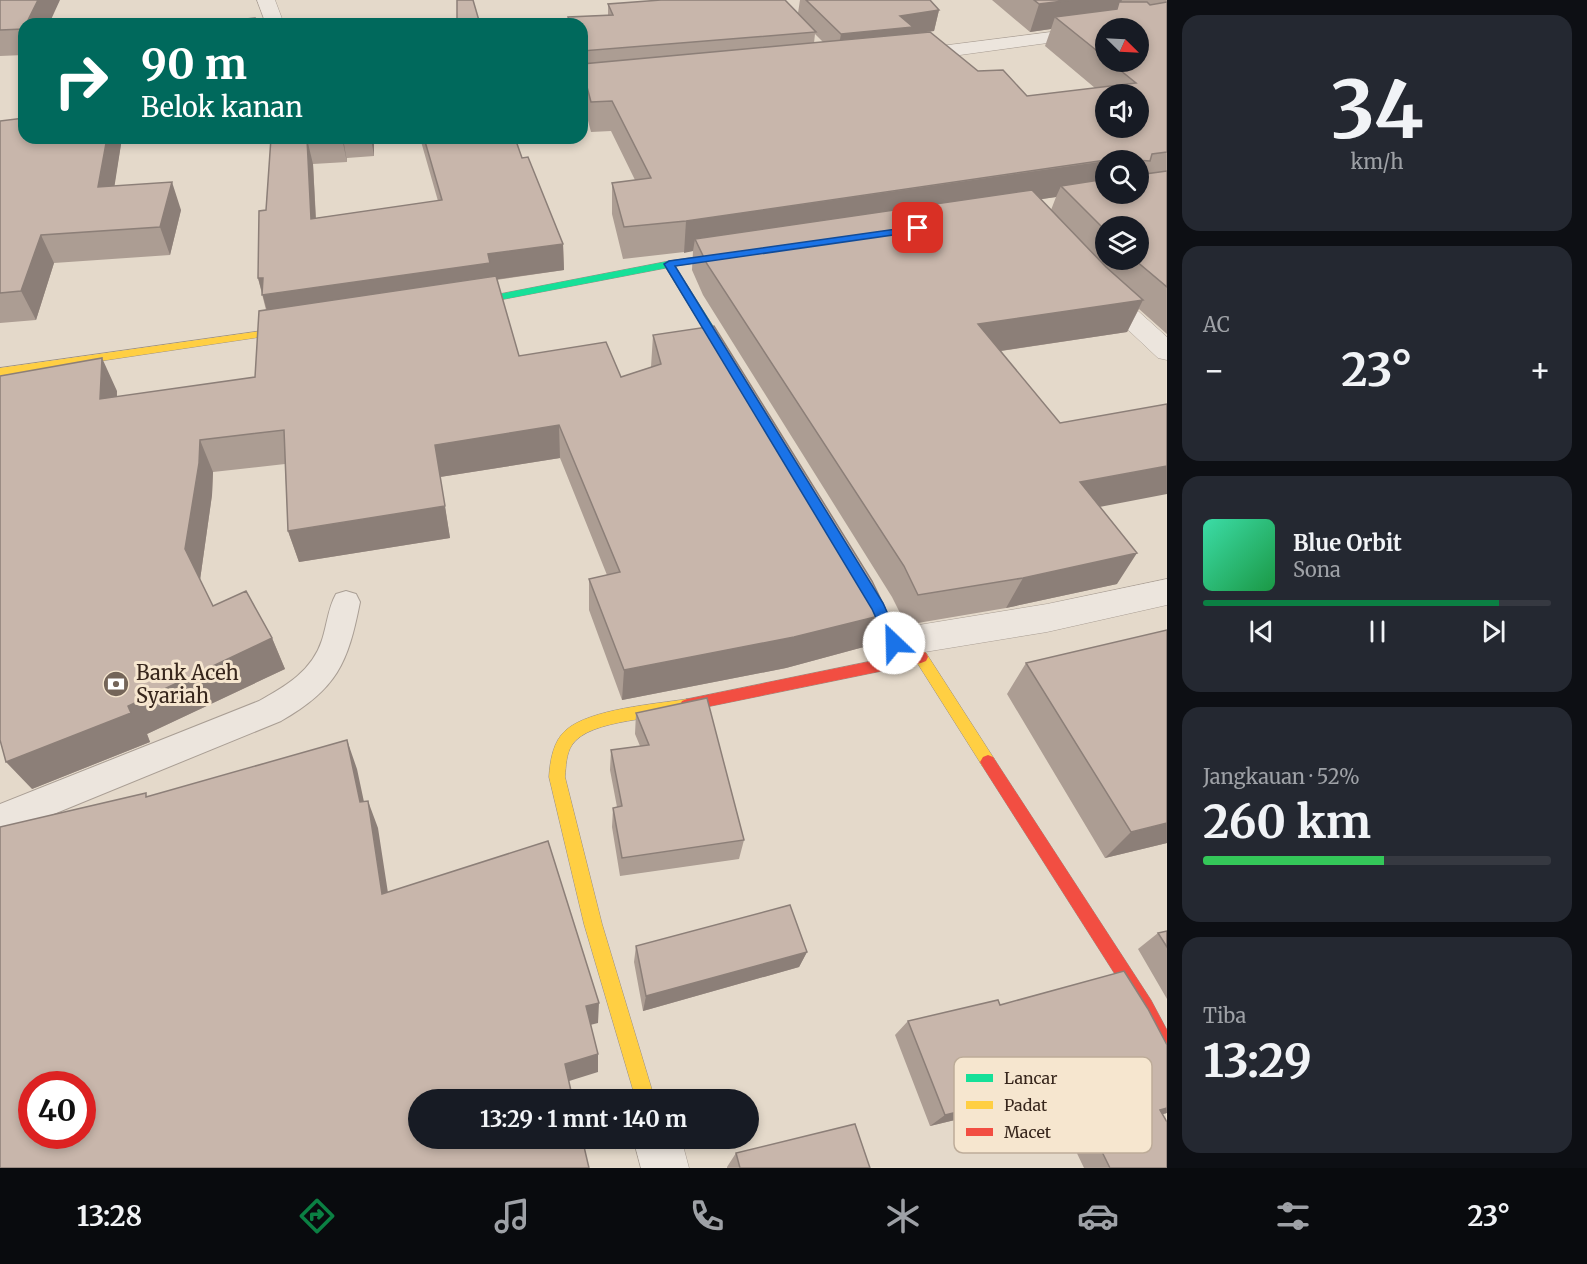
<!DOCTYPE html>
<html lang="id">
<head>
<meta charset="utf-8">
<style>
	:root { --surface:#171b24; --page:#242831; --text:#f1f3f6; --muted:#9ea1a6; --line:#363941; --accent:#0b8043 }
	body { margin:0; font-family:Merriweather,serif; background:var(--page); color:var(--text); height:100vh; display:flex; flex-direction:column; font-size:22px; white-space:nowrap }
	* { box-sizing:border-box; margin:0 }
	p { font-size:20px; color:var(--muted) }
	.icon { flex:none; width:33px; height:33px; fill:none; stroke:currentColor; stroke-width:2; stroke-linecap:round; stroke-linejoin:round }
	.map { position:relative; flex:1; overflow:hidden }
	.panel { display:flex; flex-direction:column; gap:15px; padding:15px; background:#0d0f14; width:420px }
	.panel>* { flex:none }
	.guide { position:absolute; left:18px; top:18px; width:570px; height:126px; border-radius:18px; box-shadow:0 3px 9px #0003; background:#00695c; color:#fff; overflow:hidden }
	.needle { width:39px; rotate:114deg }
	.tools { position:absolute; left:1095px; top:18px; display:grid; gap:12px }
	.tools a { display:grid; place-items:center; width:54px; height:54px; border-radius:50%; background:var(--surface); box-shadow:0 3px 9px #0003; font-size:30px }
	.speed { position:absolute; left:18px; top:1071px; display:flex; gap:12px; font-size:30px; font-weight:700; text-align:center }
	.speed>* { display:grid; place-content:center; width:78px; height:78px; border-radius:50%; background:var(--surface); box-shadow:0 3px 9px #0003; line-height:1 }
	.speed .limit { border:9px solid #d22; background:#fff; color:#111 }
	.pin { position:absolute; display:grid; place-items:center; width:51px; height:51px; color:#fff; margin:-26px; border-radius:12px; box-shadow:0 3px 9px #0006 }
	.me { position:absolute; width:66px; margin:-33px; rotate:336deg; stroke-linejoin:round; filter:drop-shadow(0 0 4px #0008) }
	.turn { display:flex; align-items:center; gap:21px; height:126px; padding:0 24px; font-size:27px }
	.turn .icon { width:78px; height:78px; stroke-width:2.5 }
	.turn b { display:block; font-size:42px; line-height:51px }
	.big { font-size:45px; font-weight:700; line-height:1.1 }
	.panel .widget { flex:1; display:flex; flex-direction:column; justify-content:center; gap:9px; min-width:0; padding:0 21px; border-radius:18px; background:var(--page) }
	.panel .dial { align-items:center; gap:0 }
	.dial b { font-size:78px; line-height:1 }
	.song { display:flex; align-items:center; gap:18px }
	.cover { width:72px; height:72px; border-radius:9px; background:linear-gradient(135deg,hsl(160 70% 55%),hsl(140 70% 35%)) }
	.played { height:6px; border-radius:3px; background:linear-gradient(90deg,var(--accent) 85%,var(--line) 85%) }
	.keys { display:flex; justify-content:space-around; direction:ltr }
	.heat { display:flex; justify-content:space-between; align-items:center; font-size:33px; direction:ltr }
	.charge { height:9px; border-radius:4px; background:linear-gradient(90deg,#34c759 52%,var(--line) 0) }
	.trip { position:absolute; left:408px; top:1089px; width:351px; height:60px; border-radius:30px; background:var(--surface); box-shadow:0 3px 9px #0003; font-weight:700; line-height:60px; text-align:center }
	.tabs { display:flex; height:96px; justify-content:space-around; align-items:center; background:#090b0e; color:var(--muted) }
	.tabs .icon { width:42px; height:42px }
	.tabs .on { color:var(--accent) }
	.tabs b { font-size:27px; color:var(--text) }
	main { display:flex; flex:1; min-height:0 }
	.map>svg:first-child { display:block }
</style>
</head>
<body>
<main>
<div class="map">
<svg width="1167" height="1168" viewBox="0 0 1167 1168">
	<rect width="100%" height="100%" fill="#e4d9ca"/>
	<g fill="none" stroke-linecap="round" stroke-linejoin="round">
		<!-- lane casing -->
		<g stroke="#a99e94" stroke-width="2">
			<path id="lane" d="M346,591L356,594L360,602C348,663 337,689 281,721L0,836V804L259,701C286,686 312,671 322,640C327,625 328,608 336,594Z"/>
		</g>
		<!-- street casing -->
		<g stroke="#a99e94" stroke-width="1">
			<path id="street" d="M257,0H275L284,24H266Z
				M1106,25L1114,28H1106V35L909,62L902,60L900,56L902,52L909,50Z
				M1099,281L1108,284L1167,337V360L1158,358L1090,294L1086,289L1090,284Z
				M1167,579V605L1047,632L894,657L882,653L877,643L882,633L894,629L1047,604Z
				M633,1138H681L689,1168H641Z"/>
		</g>
		<!-- fast casing -->
		<g stroke="#998e84" stroke-width="1">
			<path id="fast" d="M738,251L743,254L741,256L675,266L737,364L731,368L725,364L666,268L458,308L453,305L458,302L669,261Z"/>
		</g>
		<!-- slow casing -->
		<g stroke="#998e84" stroke-width="1">
			<path id="slow" d="M303,325L307,326V330L0,376V368Z
				M860,573L865,574L883,603L899,639L926,653L993,757L996,762L993,767L988,769L983,767L916,661L889,647L872,609L853,578L855,574Z
				M687,699L692,701L694,705L692,709C662,720 590,718 572,745C566,754 566,766 565,777L602,924L655,1100H636L584,924L549,777C550,761 553,741 566,730C590,709 655,704 687,699Z"/>
		</g>
		<!-- jam casing -->
		<g stroke="#998e84" stroke-width="1">
			<path id="jam" d="M921,651L926,653L928,657L926,661L921,663L687,711L682,709L680,705L682,701L687,699Z
				M988,755L993,757L1151,1000L1167,1030V1059L1160,1057L1139,1012L983,767L980,762L983,757Z"/>
		</g>
		<!-- lane -->
		<use href="#lane" fill="#ece5dd" fill-rule="evenodd"/>
		<!-- street -->
		<use href="#street" fill="#ece5dd" fill-rule="evenodd"/>
		<!-- fast -->
		<use href="#fast" fill="#16e098" fill-rule="evenodd"/>
		<!-- slow -->
		<use href="#slow" fill="#ffcf43" fill-rule="evenodd"/>
		<!-- jam -->
		<use href="#jam" fill="#f24e42" fill-rule="evenodd"/>
	</g>
	<!-- wall -->
	<path fill="#ac9d93" fill-rule="evenodd" d="M0,0L24,24V55L0,56Z
		M800,0H930L939,10L934,31L924,32L978,71L1027,96L1095,88L1045,46L1051,29L1030,32L992,0H1167V334L1139,309L1127,332L1001,351L1100,507L1117,584L1006,608L906,625L892,597L703,295L692,270L693,251L623,259L612,214V183L635,180L611,131L591,132L582,98V24H568V17L608,15V4L798,13ZM1106,28L1138,62H1106ZM815,34L823,42L814,43ZM1106,160H1138V194H1106ZM1056,197L1051,210L1041,199ZM1106,226L1138,260H1106Z
		M0,121L24,138H122L114,186L181,210L170,255L54,263L36,320L0,323Z
		M271,138H374V156L347,158V162L313,164L316,218L438,201L420,138H515L522,158L563,244L564,270L496,280L519,356L621,377L651,367L653,335L882,613L883,615L871,645L786,668L622,700L589,610V579L607,575L560,458L440,477L450,538L299,562L288,531L285,464L213,472L212,495L200,580L213,606L272,638L285,669L147,734L150,742L32,789L117,391V397L255,377L266,310L258,278L266,210Z
		M1026,663L1167,843L1105,858L1007,694Z
		M636,713L744,840L739,859L620,876L612,827L613,808L617,807L610,770L611,750L640,746L635,734Z
		M1167,931V999L1138,949L1158,933Z
		M636,946L807,952L799,967L643,1011L634,962Z
		M1000,1005L1167,1045V1113L1162,1114L1167,1168H1084L1050,1097L930,1126L895,1035L908,1021Z
		M736,1153L870,1168H727V1167Z"/>
	<!-- shaded-wall -->
	<path fill="#8c7f78" d="M38,0H60L49,24H26Z
		M1071,0H1122L1114,21L1119,2L1112,21L1055,17L1051,29L1030,32L1039,4Z
		M939,10L934,31L911,34L837,56L841,34L900,16Z
		M107,138H122L110,215L98,187Z
		M342,138H343L347,162Z
		M371,138H374V156Z
		M307,139L313,164L317,245L311,219Z
		M1106,161V190L1061,186L1056,197L700,250L695,239L693,251L684,253L686,221Z
		M172,182L181,210L170,255L160,227Z
		M41,235L54,263L36,320L21,291Z
		M563,244L564,270L492,280L270,322L258,278L488,254Z
		M1143,300L1127,332L966,356L978,324Z
		M102,358L117,391L116,432L100,399Z
		M559,425L560,458L440,477L435,445Z
		M200,440L213,472L212,495L200,580L185,549Z
		M1167,466V494L1063,514L1080,482Z
		M445,506L450,538L299,562L288,531Z
		M1137,553L1117,584L1006,608L1023,578Z
		M885,608L881,615H883L871,645L786,668L622,700L624,670Z
		M272,638L285,669L147,734L150,742L32,789L6,762Z
		M347,740L357,769L370,830L360,802Z
		M368,801L378,828L392,919L382,894Z
		M1167,823V843L1105,858L1131,832Z
		M807,952L799,967L643,1011L646,996Z
		M599,1003L598,1023L586,1026V1006Z
		M598,1054V1072L566,1082L565,1064Z
		M1069,1085L1050,1097L930,1126L945,1115Z
		M1167,1108V1113L1137,1121L1160,1110Z"/>
	<!-- building -->
	<path fill="#c8b6ab" stroke="#8c7f78" stroke-width="1.5" fill-rule="evenodd" d="M0,0H38L26,24H24V29L0,30Z
		M457,0H473L480,24H457Z
		M661,0H785L816,32L582,51V24H570L568,17L613,15L608,4Z
		M806,0H930L939,10L900,16L913,27L841,34Z
		M1034,0H1071L1039,4Z
		M1119,2H1147L1150,5L1167,2V152L1152,154L1150,161L1119,159L1106,160L686,221L624,227L612,183L651,178L612,101L591,102L582,68V64L930,32L978,71L1003,70L1027,96L1136,83L1110,62H1138V28H1106V58L1055,17L1117,9ZM1106,94H1138V128H1106Z
		M255,18V24H194Z
		M24,118V138H107L98,187L172,182L160,227L41,235L21,291L0,293V121Z
		M271,138H319L307,139L311,219L442,200L424,138H515L522,158L528,157L563,244L488,254L490,263L483,264L262,295L263,278H258L259,211L266,210Z
		M1167,171V287L1135,260H1138V226H1106V231L1061,186L1106,179V194H1138V175Z
		M1032,190L1106,267L1143,300L978,324L1060,423L1167,404V466L1080,482L1137,553L1023,578L918,595L904,566L707,264L695,239Z
		M496,276L519,356L606,342L621,377L661,364L653,335L714,326L872,581L885,608L879,609L883,615L794,637L624,670L589,579L620,572L559,425L435,445L445,506L288,531L284,430L200,440L199,463L185,549L213,606L246,591L272,638L128,706L131,713L6,762L0,740V376L102,358L100,399L255,377L259,311Z
		M1167,630V823L1131,832L1026,663Z
		M707,698L744,840L622,858L613,808L622,806L611,750L649,745L636,713Z
		M347,740L360,802L368,801L382,894L548,841L599,1003L586,1006L598,1054L565,1064L573,1100H418V1138H582L589,1168H0V827L146,793V797ZM32,1084H82V1136H32Z
		M790,905L807,952L646,996L636,946Z
		M1167,931V947L1158,933Z
		M1124,971L1148,1009L1167,1045V1108L1160,1110L1167,1122V1168H1110L1069,1085L945,1115L908,1021L998,1000L1000,1005Z
		M855,1124L870,1168H740L736,1153Z"/>
	<!-- route -->
	<path fill="#1a73e8" stroke="#114b97" stroke-width="1.5" d="M918,226L923,228L921,231L675,266L883,603L901,643L899,647H889L872,609L664,264L669,261Z"/>
	<!-- icons -->
	<defs>
		<g id="bank-disc" transform="scale(1.35)"><circle r="9.5" fill="#746559" stroke="#f6e6cf"/><path d="M-6-4H6V4H-6ZM0-2.3a2.3 2.3 0 1 0 0 4.6a2.3 2.3 0 1 0 0-4.6Z" fill="#fff"/></g>
	</defs>
	<g fill-rule="evenodd">
		<use href="#bank-disc" x="116" y="684"/>
	</g>
	<g text-anchor="middle" dominant-baseline="central" stroke-width="6" stroke-linejoin="round" paint-order="stroke">
		<!-- poi labels -->
		<g font-size="20" fill="#37261c" stroke="#f6e6cf" text-anchor="start">
			<text x="136" y="672">Bank Aceh<tspan x="136" dy="23">Syariah</tspan></text>
		</g>
	</g>
	<!-- legend -->
	<rect x="954" y="1057" width="198" height="96" rx="9" fill="#f6e6cf" stroke="#bdac99" stroke-width="1.5"/>
	<rect x="966" y="1074" width="27" height="8" fill="#16e098"/>
	<rect x="966" y="1101" width="27" height="8" fill="#ffcf43"/>
	<rect x="966" y="1128" width="27" height="8" fill="#f24e42"/>
	<g font-size="16" fill="#37261c">
		<text x="1004" y="1084">Lancar</text>
		<text x="1004" y="1111">Padat</text>
		<text x="1004" y="1138">Macet</text>
	</g>
</svg>
<div class="tools">
<a><svg class="needle" viewBox="-14 -14 28 28"><path d="M0-13l5 13h-10z" fill="#e53935"/><path d="M0 13l5-13h-10z" fill="#9ea1a6"/></svg></a>
<a><svg class="icon" aria-label="sound" viewBox="0 0 24 24"><path d="M4 9h4l5-4v14l-5-4H4zM17 9q2 3 0 6"/></svg></a>
<a><svg class="icon" aria-label="search" viewBox="0 0 24 24"><circle cx="10" cy="10" r="6"/><path d="M15 15l6 6"/></svg></a>
<a><svg class="icon" aria-label="layers" viewBox="0 0 24 24"><path d="M12 4l9 5-9 5-9-5zM3 14l9 5 9-5"/></svg></a>
</div>
<div class="speed"><div class="limit">40</div></div>
<div class="pin" style="left:918px;top:228px;background:#d93025"><svg class="icon" aria-label="arrive" viewBox="0 0 24 24"><path d="M6 21V4h12l-3 4 3 4H6"/></svg></div>
<svg class="me" style="left:894px;top:643px" viewBox="-20 -20 40 40"><circle r="19" fill="#fff"/><path d="M0-13L10 11 0 6-10 11z" fill="#1a73e8"/></svg>
<div class="trip">13:29 · 1 mnt · 140 m</div>
<div class="guide">
<div class="turn"><svg class="icon" aria-label="right" viewBox="0 0 24 24"><path d="M7 20v-9h11M14 6l5 5-5 5"/></svg><div><b>90 m</b>Belok kanan</div></div>
</div>
</div>
<section class="panel">
<div class="widget dial"><b>34</b><p>km/h</p></div>
<div class="widget"><p>AC</p>
<div class="heat"><a>−</a><b class="big">23°</b><a>+</a></div>
</div>
<div class="widget">
<div class="song"><i class="cover"></i><div><b>Blue Orbit</b><p>Sona</p></div></div>
<div class="played"></div>
<div class="keys"><svg class="icon" aria-label="previous" viewBox="0 0 24 24"><path d="M18 5L8 12l10 7zM5 5v14"/></svg><svg class="icon" aria-label="pause" viewBox="0 0 24 24"><path d="M8 5v14M16 5v14"/></svg><svg class="icon" aria-label="next" viewBox="0 0 24 24"><path d="M6 5l10 7-10 7zM19 5v14"/></svg></div>
</div>
<div class="widget"><p>Jangkauan · 52%</p><b class="big">260 km</b><div class="charge"></div></div>
<div class="widget"><p>Tiba</p><b class="big">13:29</b></div>
</section>
</main>
<nav class="tabs">
<b>13:28</b>
<svg class="icon on" aria-label="directions" viewBox="0 0 24 24"><path d="M12 3l9 9-9 9-9-9zM9 14v-3h6M13 9l2 2-2 2"/></svg>
<svg class="icon" aria-label="music" viewBox="0 0 24 24"><path d="M9 18V5l10-2v13"/><circle cx="6" cy="18" r="3"/><circle cx="16" cy="16" r="3"/></svg>
<svg class="icon" aria-label="phone" viewBox="0 0 24 24"><path d="M5 4h4l2 5-3 2q2 4 5 5l2-3 5 2v4C11 20 4 13 5 4z"/></svg>
<svg class="icon" aria-label="climate" viewBox="0 0 24 24"><path d="M12 3v18M4 7l16 10M4 17L20 7"/></svg>
<svg class="icon" aria-label="car" viewBox="0 0 24 24"><path d="M5 17H2v-5l4-1 3-4h7l3 4 3 1v5h-3M9 17h6M6 11h13"/><circle cx="7" cy="17" r="2"/><circle cx="17" cy="17" r="2"/></svg>
<svg class="icon" aria-label="filters" viewBox="0 0 24 24"><path d="M4 7h16M4 17h16"/><circle cx="9" cy="7" r="2"/><circle cx="15" cy="17" r="2"/></svg>
<b>23°</b>
</nav>
</body>
</html>
